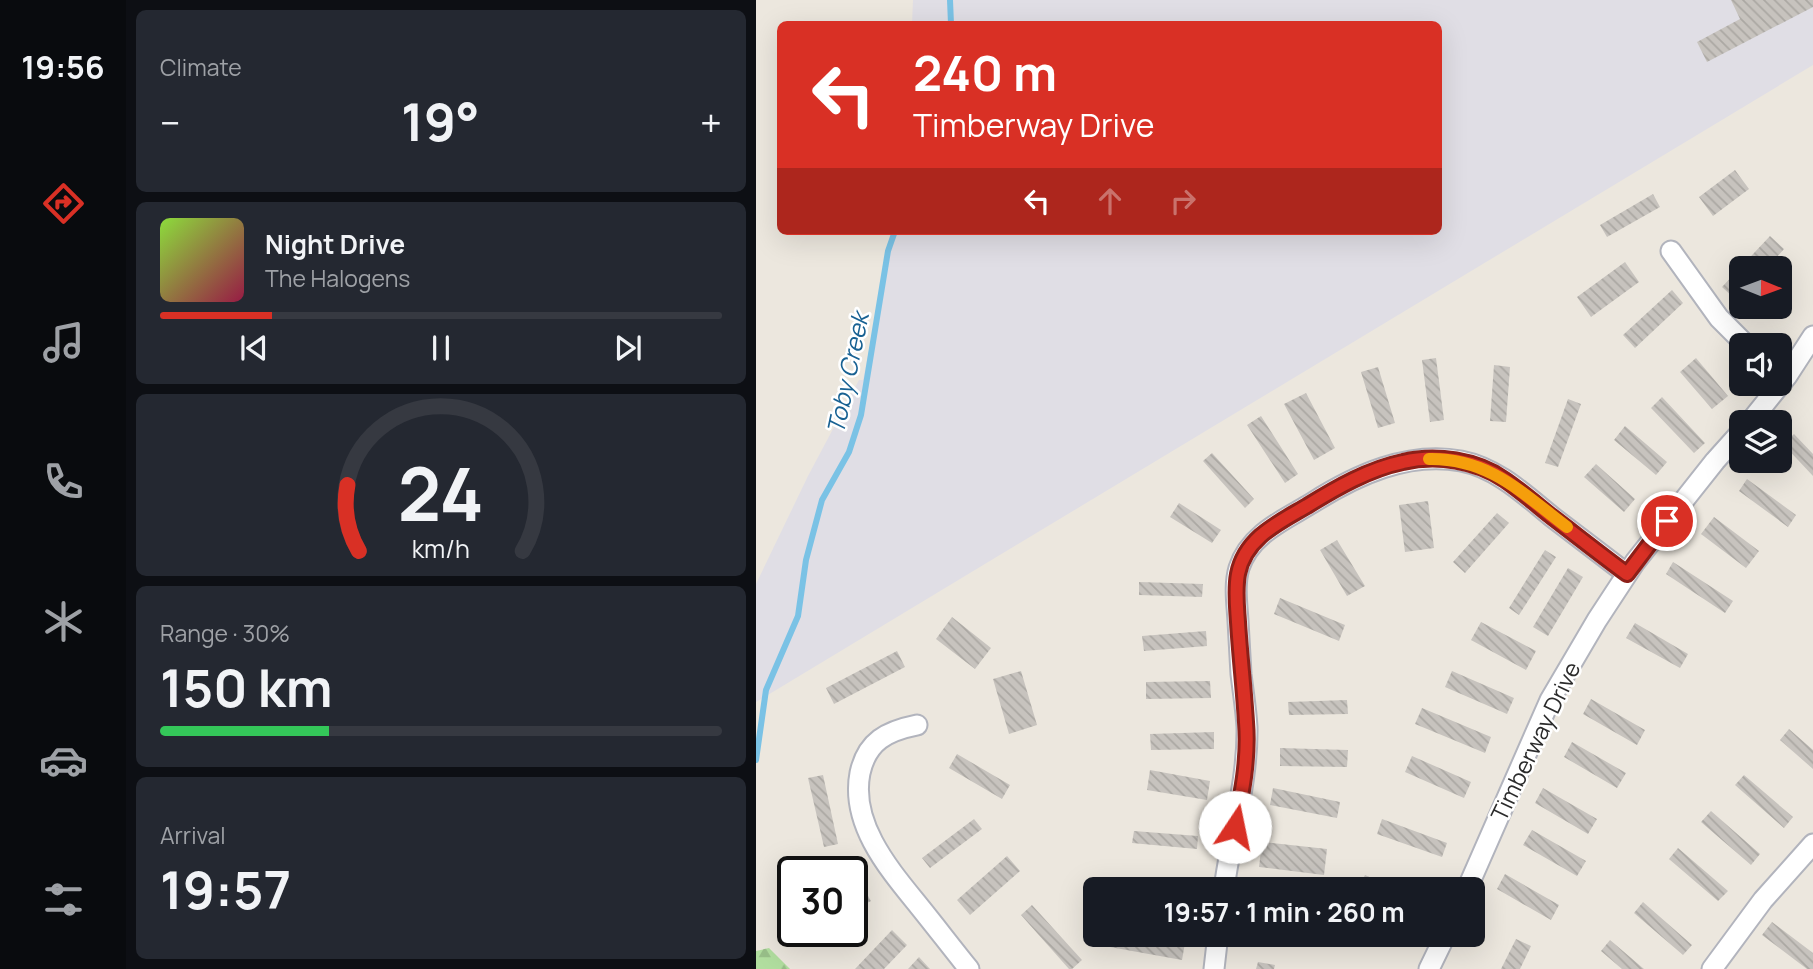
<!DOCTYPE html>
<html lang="en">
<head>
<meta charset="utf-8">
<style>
	:root { --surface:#171b24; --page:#242831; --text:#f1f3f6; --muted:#9ea1a6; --line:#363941; --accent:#d93025 }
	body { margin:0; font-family:Manrope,sans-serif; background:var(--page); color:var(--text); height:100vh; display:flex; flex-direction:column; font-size:26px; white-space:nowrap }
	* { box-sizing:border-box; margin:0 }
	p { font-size:23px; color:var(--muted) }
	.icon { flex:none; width:38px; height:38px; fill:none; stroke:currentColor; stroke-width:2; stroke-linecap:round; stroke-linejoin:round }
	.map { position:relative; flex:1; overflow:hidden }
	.drawer { display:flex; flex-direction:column; gap:10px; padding:10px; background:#0d0f14; width:630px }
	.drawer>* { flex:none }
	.top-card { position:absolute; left:21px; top:21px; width:665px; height:214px; border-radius:10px; box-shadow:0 7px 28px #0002; background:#d93025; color:#fff; overflow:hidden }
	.needle { width:46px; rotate:91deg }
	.buttons { position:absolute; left:973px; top:256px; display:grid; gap:14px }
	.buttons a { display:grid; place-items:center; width:63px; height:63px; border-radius:10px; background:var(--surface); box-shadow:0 7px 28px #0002; font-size:35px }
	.speed { position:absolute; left:21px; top:856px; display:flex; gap:14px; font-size:35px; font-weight:700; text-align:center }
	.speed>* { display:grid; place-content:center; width:91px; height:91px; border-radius:50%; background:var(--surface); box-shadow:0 7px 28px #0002; line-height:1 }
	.speed .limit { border:4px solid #111; border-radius:10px; background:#fff; color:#111 }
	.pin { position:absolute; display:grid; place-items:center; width:60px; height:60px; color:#fff; margin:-30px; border:4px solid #fff; border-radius:50%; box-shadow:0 2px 7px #0007 }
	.me { position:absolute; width:77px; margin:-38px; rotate:11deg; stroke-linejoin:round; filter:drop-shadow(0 0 5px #0008) }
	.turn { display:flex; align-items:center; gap:24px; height:147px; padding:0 21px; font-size:32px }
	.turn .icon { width:91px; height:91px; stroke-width:2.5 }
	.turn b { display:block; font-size:49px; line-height:60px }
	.lanes { display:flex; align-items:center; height:66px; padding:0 21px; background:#0003; justify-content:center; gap:35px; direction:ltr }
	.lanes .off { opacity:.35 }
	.big { font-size:52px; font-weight:700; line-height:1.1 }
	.drawer .tile { flex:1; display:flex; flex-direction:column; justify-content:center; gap:10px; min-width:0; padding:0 24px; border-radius:10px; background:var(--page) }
	.drawer .dial { align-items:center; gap:0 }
	.dial svg { height:182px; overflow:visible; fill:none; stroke:var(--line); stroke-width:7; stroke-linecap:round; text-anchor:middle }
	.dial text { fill:var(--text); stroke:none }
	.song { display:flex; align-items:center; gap:21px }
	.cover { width:84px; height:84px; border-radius:10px; background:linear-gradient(135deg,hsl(90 70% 55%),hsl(340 70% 35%)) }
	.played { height:7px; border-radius:4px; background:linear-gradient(90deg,var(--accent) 20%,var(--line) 20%) }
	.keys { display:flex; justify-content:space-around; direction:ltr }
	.heat { display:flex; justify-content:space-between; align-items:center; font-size:38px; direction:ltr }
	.charge { height:10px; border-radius:5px; background:linear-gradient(90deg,#34c759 30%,var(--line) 0) }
	.trip { position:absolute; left:327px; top:877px; width:402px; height:70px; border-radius:10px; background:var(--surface); box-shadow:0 7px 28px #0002; font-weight:700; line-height:70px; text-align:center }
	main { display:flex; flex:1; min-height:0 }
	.tabs { display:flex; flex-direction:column; width:126px; justify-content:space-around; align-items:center; background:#090b0e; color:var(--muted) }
	.tabs .icon { width:49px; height:49px }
	.tabs .selected { color:var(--accent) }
	.tabs b { font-size:32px; color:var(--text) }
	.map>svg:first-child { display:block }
</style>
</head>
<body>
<main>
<nav class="tabs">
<b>19:56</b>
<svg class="icon selected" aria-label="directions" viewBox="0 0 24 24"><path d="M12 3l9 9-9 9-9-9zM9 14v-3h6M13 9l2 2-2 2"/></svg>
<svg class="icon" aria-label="music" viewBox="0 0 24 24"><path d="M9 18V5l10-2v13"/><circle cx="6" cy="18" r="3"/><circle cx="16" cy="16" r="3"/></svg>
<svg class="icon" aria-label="phone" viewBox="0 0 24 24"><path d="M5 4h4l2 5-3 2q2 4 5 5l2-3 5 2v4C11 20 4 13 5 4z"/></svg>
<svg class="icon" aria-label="climate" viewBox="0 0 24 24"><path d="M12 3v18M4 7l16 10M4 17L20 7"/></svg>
<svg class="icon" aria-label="car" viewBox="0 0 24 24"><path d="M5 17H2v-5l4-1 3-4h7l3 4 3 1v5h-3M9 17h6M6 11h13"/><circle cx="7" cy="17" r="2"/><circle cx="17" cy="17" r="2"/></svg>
<svg class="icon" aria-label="filters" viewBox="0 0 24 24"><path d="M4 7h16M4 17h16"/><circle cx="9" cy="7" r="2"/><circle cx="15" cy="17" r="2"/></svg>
</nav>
<section class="drawer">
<div class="tile"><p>Climate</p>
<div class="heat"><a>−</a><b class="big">19°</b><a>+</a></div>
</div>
<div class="tile">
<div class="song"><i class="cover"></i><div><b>Night Drive</b><p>The Halogens</p></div></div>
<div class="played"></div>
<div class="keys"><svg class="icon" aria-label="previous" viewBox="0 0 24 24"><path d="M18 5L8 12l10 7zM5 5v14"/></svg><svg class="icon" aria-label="pause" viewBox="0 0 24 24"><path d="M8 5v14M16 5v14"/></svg><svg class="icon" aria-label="next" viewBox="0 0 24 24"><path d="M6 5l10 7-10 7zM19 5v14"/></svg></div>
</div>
<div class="tile dial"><svg viewBox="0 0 100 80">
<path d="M14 69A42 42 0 1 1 86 69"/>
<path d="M14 69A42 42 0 0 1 9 40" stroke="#d93025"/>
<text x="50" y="56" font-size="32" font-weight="700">24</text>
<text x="50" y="72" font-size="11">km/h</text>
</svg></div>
<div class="tile"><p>Range · 30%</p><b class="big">150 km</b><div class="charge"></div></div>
<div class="tile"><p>Arrival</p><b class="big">19:57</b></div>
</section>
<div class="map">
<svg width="1057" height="969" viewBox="0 0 1057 969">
	<defs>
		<pattern id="forest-firs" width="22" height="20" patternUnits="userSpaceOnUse" patternTransform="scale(1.75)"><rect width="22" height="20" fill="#b1de9f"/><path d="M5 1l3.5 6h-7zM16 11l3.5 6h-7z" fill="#98bf89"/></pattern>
		<pattern id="building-back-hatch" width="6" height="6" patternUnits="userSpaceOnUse" patternTransform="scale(1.75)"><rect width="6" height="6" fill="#c7c3be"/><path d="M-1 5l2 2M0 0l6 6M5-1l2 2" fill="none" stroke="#aba8a3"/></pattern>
	</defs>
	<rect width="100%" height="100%" fill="#ece7de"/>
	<!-- industrial -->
	<path fill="#e0dee5" d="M157,0H1057V65L0,702V584L52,476L103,380H107L137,231H682V24H156Z"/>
	<!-- forest -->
	<path fill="url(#forest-firs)" d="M13,948L34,969H0V951Z"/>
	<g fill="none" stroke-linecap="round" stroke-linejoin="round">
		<!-- stream -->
		<path stroke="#7ac2e5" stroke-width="6" d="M194,0L195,24
			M0,760L10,690L42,616L50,560L66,500L93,452L105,415L132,251L139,231"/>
	</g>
	<!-- building -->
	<path fill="url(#building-back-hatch)" d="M975,0H1057V7L951,62L941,42L984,19Z
		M979,170L993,189L957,216L943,197Z
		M897,194L904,207L851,237L844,225Z
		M1014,236L1028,249L1011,268H985V295L980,300L966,287Z
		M869,262L883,282L835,317L821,297Z
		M916,290L927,303L879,348L867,335Z
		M680,358L688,420L674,422L666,360Z
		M940,358L972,396L956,409L924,372Z
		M738,365L754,367L750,422L734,421Z
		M622,367L639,423L622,428L605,372Z
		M550,393L579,448L558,460L528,404Z
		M906,397L949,443L938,453L895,408Z
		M812,399L825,404L802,467L789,463Z
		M505,416L542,474L529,483L491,425Z
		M869,426L911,462L900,475L858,440Z
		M1038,434L1057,454V476L1027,444Z
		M456,453L498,499L489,508L447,461Z
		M840,464L879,499L868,512L828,477Z
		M991,479L1040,515L1032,527L983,491Z
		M672,501L678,548L649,552L643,505Z
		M423,503L465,530L456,543L414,517Z
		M741,513L753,523L709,573L697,562Z
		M958,517L1003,551L990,568L945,534Z
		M581,540L609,586L591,596L564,550Z
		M789,550L800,557L763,615L753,608Z
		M917,562L977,601L969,613L910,574Z
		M812,568L827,577L792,636L777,627Z
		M383,582L447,584L446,597L383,595Z
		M524,598L589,625L583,641L518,614Z
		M196,617L235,648L219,669L180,639Z
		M725,622L780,651L770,670L715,640Z
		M879,623L932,654L924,668L870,638Z
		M450,631L451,646L388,651L386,636Z
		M141,651L149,667L78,704L70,688Z
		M265,671L281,725L253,734L237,679Z
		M696,671L758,698L751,714L689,687Z
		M454,681L455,698L390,699V682Z
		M835,699L889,730L881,745L827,714Z
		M591,700L592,714L533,715L532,702Z
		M666,708L735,737L729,753L659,724Z
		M1033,729L1057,750V769L1024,740Z
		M458,732V749L395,750L394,734Z
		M816,742L870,773L861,788L808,757Z
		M524,748L592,750L591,767L524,766Z
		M201,754L254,785L246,799L193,768Z
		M656,756L715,782L708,798L649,772Z
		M394,770L454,781L451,800L391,790Z
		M67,775L82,844L68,847L52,778Z
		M988,775L1037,817L1028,828L979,785Z
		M517,788L584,802L581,818L514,805Z
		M787,788L841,819L832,834L779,803Z
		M955,811L1004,854L995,865L945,822Z
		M218,819L226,829L174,868L166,858Z
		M626,819L691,843L686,857L621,834Z
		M776,830L830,861L821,876L767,845Z
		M378,831L442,836L441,849L376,843Z
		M506,842L571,849L568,875L503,867Z
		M922,848L972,891L962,901L913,859Z
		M251,856L264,871L214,915L201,900Z
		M92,861L115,901L96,911V872H73Z
		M749,874L803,905L795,920L741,889Z
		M609,875L640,889H607L603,887Z
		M887,902L936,945L927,955L878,913Z
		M276,905L326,960L316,969H313L265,915Z
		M1016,922L1057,953V969H1051L1006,935Z
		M136,930L151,945L128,969H99Z
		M356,934H385L429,943L426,960L354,947Z
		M760,939L775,946L764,969H745Z
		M854,940L888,969H866L845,951Z
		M163,957L174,969H152Z
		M502,962L519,965L518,969H500Z"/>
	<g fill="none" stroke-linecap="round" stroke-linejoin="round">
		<!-- minor casing -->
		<g stroke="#b2b4bd" stroke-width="23">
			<path id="minor" d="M915,251L963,318L990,345
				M994,422L1031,376L1057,336
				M161,725C131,731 111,741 104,773C94,824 133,869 163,906C180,927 196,948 213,969
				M468,889C475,835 492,782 491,727C490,709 487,691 485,674C484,656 483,639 482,621C481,604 478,585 483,568C494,534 528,520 556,503C600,475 652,451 705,461C741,468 768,494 795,516C820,535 846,555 871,574
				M711,889L794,700L841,620L879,562L959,461L985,432
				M458,969L462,934
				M673,969L690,934
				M956,969L1007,900L1057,844"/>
		</g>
		<!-- minor -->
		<use href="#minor" stroke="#fff" stroke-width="19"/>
	</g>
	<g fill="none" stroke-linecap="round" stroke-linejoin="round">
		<!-- route casing -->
		<g stroke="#8d1f18" stroke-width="18">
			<path id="route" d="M479,827C486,793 493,758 490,722C488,689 484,655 482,622C481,606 479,590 482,574C489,538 522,523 551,506C580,488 613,469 647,462C680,454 721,460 749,480C765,491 780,504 795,516C820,535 845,555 871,574L911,521"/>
		</g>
		<!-- route -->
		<use href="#route" stroke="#d93025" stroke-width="12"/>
		<!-- slow -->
		<path stroke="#f59e0b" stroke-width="12" d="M673,459C733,458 766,493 811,527"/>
	</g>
	<g text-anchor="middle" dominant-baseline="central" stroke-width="5" stroke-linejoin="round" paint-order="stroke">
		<!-- street labels -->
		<g font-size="23" fill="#2b2b2b" stroke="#fff">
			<text transform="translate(779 741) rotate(-64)">Timberway Drive</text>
		</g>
		<!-- water labels -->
		<g font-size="24" font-style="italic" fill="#186192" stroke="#fff">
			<text transform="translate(91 373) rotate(-78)">Toby Creek</text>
		</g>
	</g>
</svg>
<div class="buttons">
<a><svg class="needle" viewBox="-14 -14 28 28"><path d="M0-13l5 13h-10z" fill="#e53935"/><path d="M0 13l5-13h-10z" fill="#9ea1a6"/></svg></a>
<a><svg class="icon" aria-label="sound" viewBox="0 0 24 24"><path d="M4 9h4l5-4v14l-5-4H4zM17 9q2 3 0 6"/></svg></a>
<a><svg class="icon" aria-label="layers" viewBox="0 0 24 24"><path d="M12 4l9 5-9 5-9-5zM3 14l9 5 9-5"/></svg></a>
</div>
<div class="speed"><div class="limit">30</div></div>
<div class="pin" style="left:911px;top:521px;background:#d93025"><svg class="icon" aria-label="arrive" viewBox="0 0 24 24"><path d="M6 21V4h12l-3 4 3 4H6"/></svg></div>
<svg class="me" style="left:479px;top:827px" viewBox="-20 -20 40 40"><circle r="19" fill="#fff"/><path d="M0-13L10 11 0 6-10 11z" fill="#d93025"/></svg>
<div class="trip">19:57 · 1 min · 260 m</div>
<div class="top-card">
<div class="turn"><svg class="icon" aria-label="left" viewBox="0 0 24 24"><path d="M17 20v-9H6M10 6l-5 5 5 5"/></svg><div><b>240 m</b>Timberway Drive</div></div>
<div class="lanes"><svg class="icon" aria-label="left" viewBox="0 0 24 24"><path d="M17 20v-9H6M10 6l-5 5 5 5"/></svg><svg class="icon off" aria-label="ahead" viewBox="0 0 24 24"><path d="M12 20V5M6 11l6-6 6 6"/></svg><svg class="icon off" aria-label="right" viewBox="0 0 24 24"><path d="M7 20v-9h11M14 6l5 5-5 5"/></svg></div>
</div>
</div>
</main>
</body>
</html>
